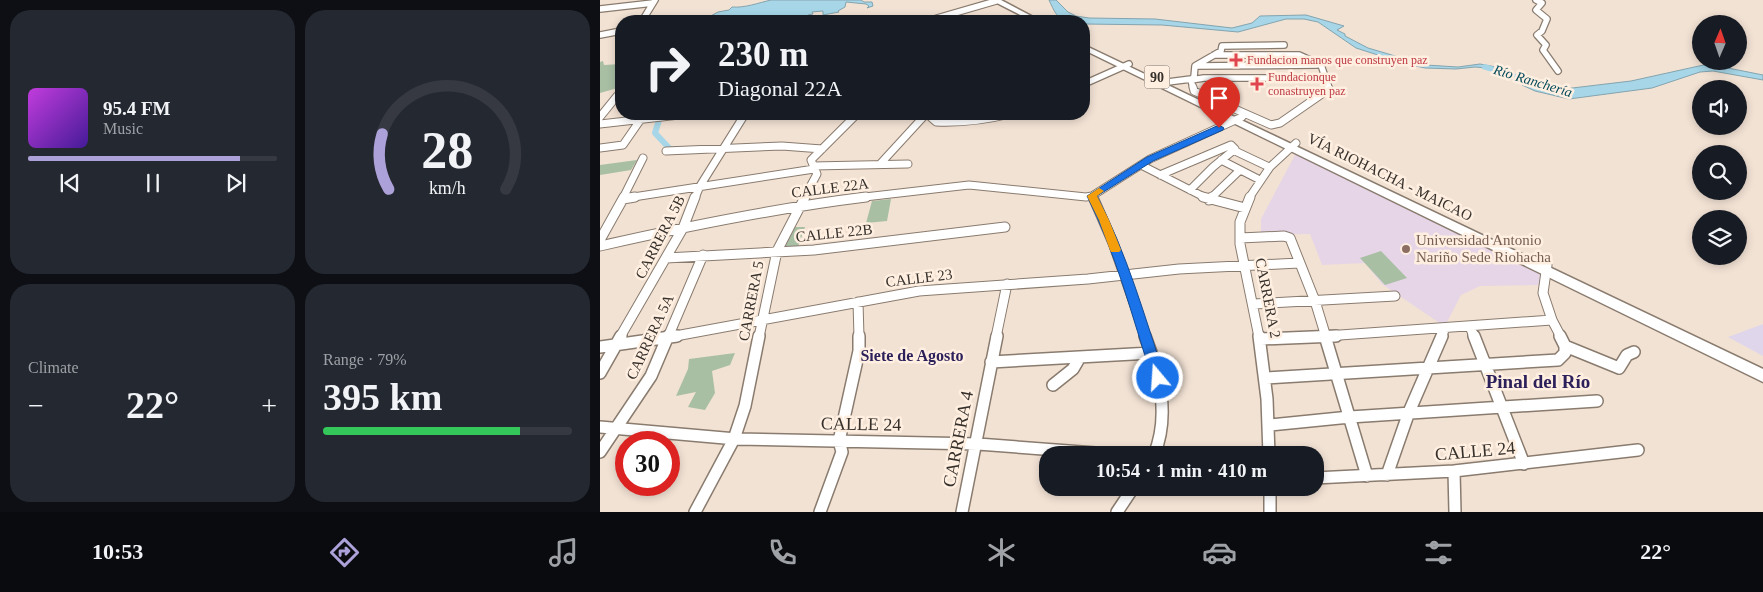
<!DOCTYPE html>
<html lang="en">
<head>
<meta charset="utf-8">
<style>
	:root { --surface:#171b24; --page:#242831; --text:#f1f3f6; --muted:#9ea1a6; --line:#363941; --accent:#ada1d9 }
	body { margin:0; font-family:Georgia,serif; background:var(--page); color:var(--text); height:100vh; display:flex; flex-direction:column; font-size:19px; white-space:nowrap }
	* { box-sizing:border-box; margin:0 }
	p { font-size:16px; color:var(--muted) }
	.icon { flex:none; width:28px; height:28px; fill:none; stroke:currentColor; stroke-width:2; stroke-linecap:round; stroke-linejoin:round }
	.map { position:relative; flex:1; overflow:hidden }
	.details { display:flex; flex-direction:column; gap:10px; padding:10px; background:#0d0f14; width:600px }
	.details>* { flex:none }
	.top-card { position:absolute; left:15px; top:15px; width:475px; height:105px; border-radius:20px; box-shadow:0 2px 8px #0003; background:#171b24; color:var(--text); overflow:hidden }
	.needle { width:32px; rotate:2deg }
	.buttons { position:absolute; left:1092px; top:15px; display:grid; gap:10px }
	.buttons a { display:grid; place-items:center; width:55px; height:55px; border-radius:50%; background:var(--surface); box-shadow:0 2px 8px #0003; font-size:25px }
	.speed { position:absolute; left:15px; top:431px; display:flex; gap:10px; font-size:25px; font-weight:700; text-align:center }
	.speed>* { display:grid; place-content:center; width:65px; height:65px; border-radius:50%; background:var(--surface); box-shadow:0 2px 8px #0003; line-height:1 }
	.speed .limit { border:8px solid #d22; background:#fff; color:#111 }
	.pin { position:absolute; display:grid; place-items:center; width:42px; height:42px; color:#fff; margin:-51px -21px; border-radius:50% 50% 50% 0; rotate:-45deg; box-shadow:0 0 5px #0007 }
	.pin .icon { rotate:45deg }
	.me { position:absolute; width:55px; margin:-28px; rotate:342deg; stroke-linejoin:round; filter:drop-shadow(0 0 4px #0008) }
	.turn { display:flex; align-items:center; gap:18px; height:105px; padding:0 20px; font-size:22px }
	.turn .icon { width:65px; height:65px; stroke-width:2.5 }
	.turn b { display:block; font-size:35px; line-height:42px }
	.big { font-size:38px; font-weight:600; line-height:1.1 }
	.details .widget { flex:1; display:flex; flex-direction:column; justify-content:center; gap:8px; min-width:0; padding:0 18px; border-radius:20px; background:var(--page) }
	.details .dial { align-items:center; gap:0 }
	.dial svg { height:130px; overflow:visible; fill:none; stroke:var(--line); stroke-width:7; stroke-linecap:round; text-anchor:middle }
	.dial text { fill:var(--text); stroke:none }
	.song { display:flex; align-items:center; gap:15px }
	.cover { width:60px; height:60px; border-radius:8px; background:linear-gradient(135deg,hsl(290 70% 55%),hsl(260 70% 35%)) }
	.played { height:5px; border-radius:2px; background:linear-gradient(90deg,var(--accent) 85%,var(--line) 85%) }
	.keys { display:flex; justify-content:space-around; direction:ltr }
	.heat { display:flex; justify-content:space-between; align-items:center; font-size:28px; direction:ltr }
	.charge { height:8px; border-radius:4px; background:linear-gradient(90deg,#34c759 79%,var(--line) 0) }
	.details .tiles { flex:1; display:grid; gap:10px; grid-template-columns:repeat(2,1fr) }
	.trip { position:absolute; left:439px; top:446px; width:285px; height:50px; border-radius:20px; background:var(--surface); box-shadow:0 2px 8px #0003; font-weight:600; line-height:50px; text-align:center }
	.tabs { display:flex; height:80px; justify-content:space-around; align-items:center; background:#090b0e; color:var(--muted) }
	.tabs .icon { width:35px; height:35px }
	.tabs .selected { color:var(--accent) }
	.tabs b { font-size:22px; color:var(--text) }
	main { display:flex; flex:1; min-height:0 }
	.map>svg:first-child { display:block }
</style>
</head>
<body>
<main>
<section class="details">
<div class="tiles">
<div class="widget">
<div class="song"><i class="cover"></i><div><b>95.4 FM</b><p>Music</p></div></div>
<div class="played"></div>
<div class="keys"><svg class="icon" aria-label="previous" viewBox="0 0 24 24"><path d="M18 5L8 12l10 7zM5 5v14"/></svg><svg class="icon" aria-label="pause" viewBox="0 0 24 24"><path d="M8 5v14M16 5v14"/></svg><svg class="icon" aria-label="next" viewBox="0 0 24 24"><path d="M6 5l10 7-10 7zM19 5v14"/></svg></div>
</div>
<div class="widget dial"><svg viewBox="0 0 100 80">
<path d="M14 69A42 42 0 1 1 86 69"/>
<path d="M14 69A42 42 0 0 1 10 35" stroke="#ada1d9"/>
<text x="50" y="56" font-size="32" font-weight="700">28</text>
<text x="50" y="72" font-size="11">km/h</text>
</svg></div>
<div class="widget"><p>Climate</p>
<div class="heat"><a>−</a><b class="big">22°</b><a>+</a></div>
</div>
<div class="widget"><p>Range · 79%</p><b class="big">395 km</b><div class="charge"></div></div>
</div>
</section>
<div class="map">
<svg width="1163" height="512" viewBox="0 0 1163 512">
	<rect width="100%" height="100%" fill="#f2e2d4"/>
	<!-- industrial -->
	<path fill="#e0d6eb" d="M1163,324V356L1128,337Z"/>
	<!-- education -->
	<path fill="#e6d5e6" d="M696,153L944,272L940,285L880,286L861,295L846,324H841L782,284L765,263L722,265L710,234L661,235V219Z"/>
	<!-- green -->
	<path fill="#a8bfa4" d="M3,61L4,65L21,64V87L0,93V62Z
		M37,160L31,170L0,175V165Z
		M291,199L287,221L266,223L272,201Z
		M195,227H205L198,247H185Z
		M781,251L807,278L785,285L760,258Z
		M135,353L130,365L112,371L115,393L105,410L88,407L96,392L76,396L88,369L89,359Z"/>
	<!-- water -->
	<path fill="#a6d6e7" stroke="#84a4af" d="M171,0H261L264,2H272L273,6L267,8L269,6L266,4L246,2L245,7L238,11L239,12L223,15V11L212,12L213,14L208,15L210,16L199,17L198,19H200L195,21H91L107,18L118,12L129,10L132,7C145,8 158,3 171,0Z
		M449,0H456L468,12L476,16L489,18L555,19L632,28L652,23L660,16L706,15L744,26L737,30L745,34V36L768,48L826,65L858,67L880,64L896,67L916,75L932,86L964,94L969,93L964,89L1031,81L1108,64L1163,75V80L1113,71L1100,72L1052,88L969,99L935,91L922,85L920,81H915L887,68L875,67L856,69L825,68L806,64L756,48L718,22L704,19H686L638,32L562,25L484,24V21C460,21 459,22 449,0Z"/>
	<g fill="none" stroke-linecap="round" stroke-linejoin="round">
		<!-- canal -->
		<path stroke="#a6d6e7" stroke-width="6" d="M59,120L55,133L70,149H77"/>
		<!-- river -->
		<path fill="#a6d6e7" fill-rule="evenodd" d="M885,64L965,90H986L991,93L990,95C957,103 914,77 882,69V65Z"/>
		<!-- minor-far3 casing -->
		<g stroke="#897b6e" stroke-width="8">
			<path id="minor-far3" d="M936,0L942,3L936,10L947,19L942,31L937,35L946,45L943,50L958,71
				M0,9L53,3
				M42,21L55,0
				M327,21L396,1
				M0,35L21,31
				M614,55H699L721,65L729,88
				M597,66L717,65
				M560,83L591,79L594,77L595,66L621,51L622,46L684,45
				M484,84L529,64
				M593,88L591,80L604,78H725"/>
		</g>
		<!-- minor-far2 casing -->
		<g stroke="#897b6e" stroke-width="9">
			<path id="minor-far2" d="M593,87L594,91L671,125L680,123L729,89L728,87
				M327,114L336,122C361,123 386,120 410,114
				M0,117L17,96L21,94
				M0,124L88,114
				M0,148L23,145L41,119
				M633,150L669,167
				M66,151L182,146L222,149
				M621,160L660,180
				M281,163L326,114
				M541,165L606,198
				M213,166L308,164
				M560,175L631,145L635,149L613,167L590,190
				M492,196L493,198
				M23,198L43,158
				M27,198L214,169
				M95,198L100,186L145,114
				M204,198L217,174L211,160L257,114
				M256,198L369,185L486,197L492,196L550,159L642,117
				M611,198L639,171
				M649,198L670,167L696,143"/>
		</g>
		<!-- minor-far1 casing -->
		<g stroke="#897b6e" stroke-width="11">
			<path id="minor-far1" d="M493,197L513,243L546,337
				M603,197L645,208
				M650,197L640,222V244L659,337
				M23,199L35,197
				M609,200L612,197
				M640,238L684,236L690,238L715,301L726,337
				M0,240L24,197
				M0,246C88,226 176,208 266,197
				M66,258L214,250L405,227
				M258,302L259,337
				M654,304L795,296
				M952,320L961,337
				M870,326L874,337
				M20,337L83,228L95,197
				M68,337L103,255
				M70,337L319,291L488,279L579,269L699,263
				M159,337L177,251L205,197
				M396,337L407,284
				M712,337L952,320L943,293L947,265
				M841,337L845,328"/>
		</g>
		<!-- minor casing -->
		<g stroke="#897b6e" stroke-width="14">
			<path id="minor" d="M545,336C560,374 570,416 554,455
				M659,336L667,399L669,455
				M725,336L767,476
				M874,336L924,464
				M661,339L736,336
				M965,346L1019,368L1027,355L1034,352
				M0,347L77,336
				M391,362L551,353
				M0,373L21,336
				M666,378L958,360L965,353V346L960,336
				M453,385L473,369L480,357
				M670,425L750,417L997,401
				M0,427L136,439L378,444L522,455
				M0,452L51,376L68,336
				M854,471L855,512
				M787,475L809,412L842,336
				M715,478L854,471L1038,450
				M670,488V512
				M95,512L134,439L145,406L159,336
				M220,512L242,452L239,441L259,351V336
				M362,512L397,336
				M517,512L533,488"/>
		</g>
		<!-- highway casing -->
		<g stroke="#897b6e" stroke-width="3">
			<path id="highway" d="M391,0H401L441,21H432Z
				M484,45L1163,369V382L484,50Z"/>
		</g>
		<!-- minor-far3 -->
		<use href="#minor-far3" stroke="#fff" stroke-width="5.5"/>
		<!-- minor-far2 -->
		<use href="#minor-far2" stroke="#fff" stroke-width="7"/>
		<!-- minor-far1 -->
		<use href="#minor-far1" stroke="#fff" stroke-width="9"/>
		<!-- minor -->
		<use href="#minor" stroke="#fff" stroke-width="11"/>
		<!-- highway -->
		<use href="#highway" fill="#fff" fill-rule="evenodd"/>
	</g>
	<!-- route -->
	<path fill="#1a73e8" stroke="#114b97" d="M619,125L624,128L623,130L553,161L497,196C527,254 545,317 565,378L563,381L558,383L554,381L552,378C532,316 516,253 487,196L547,157Z"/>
	<!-- slow -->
	<path fill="#f59e0b" d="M499,188L504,191L497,196L509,220L521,250L519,252H511L510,250L499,220L487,196Z"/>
	<!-- markers -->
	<g fill="#e0444e" stroke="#ffefe1" stroke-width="2">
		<path d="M633.5 52.5h5v5h5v5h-5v5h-5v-5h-5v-5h5z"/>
		<path d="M654.5 76.5h5v5h5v5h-5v5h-5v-5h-5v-5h5z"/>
	</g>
	<circle fill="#8d6e63" stroke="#ffefe1" stroke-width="2" cx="806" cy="249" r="5"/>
	<g text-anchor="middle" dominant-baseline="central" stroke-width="5" stroke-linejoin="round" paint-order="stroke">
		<!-- far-health labels -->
		<g font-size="12" fill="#be3a42" stroke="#ffefe1" text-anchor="start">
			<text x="647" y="60">Fundacion manos que construyen paz</text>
			<text x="668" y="77">Fundacionque<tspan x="668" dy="14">conastruyen paz</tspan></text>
		</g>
		<!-- shield labels -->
		<rect fill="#ffefe1" stroke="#726962" stroke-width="1" x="544.5" y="65.5" width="25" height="23" rx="4"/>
		<g font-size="14" font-weight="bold" fill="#36302b">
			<text x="557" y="77">90</text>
		</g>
		<!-- far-water labels -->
		<g font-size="14" font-style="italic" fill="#004859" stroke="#ffefe1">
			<text transform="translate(933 81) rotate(17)">Río Ranchería</text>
		</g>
		<!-- street labels -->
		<g font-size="15" fill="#36302b" stroke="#ffefe1">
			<text transform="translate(790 177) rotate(26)">VÍA RIOHACHA - MAICAO</text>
			<text transform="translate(230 188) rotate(-7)">CALLE 22A</text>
			<text transform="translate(234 233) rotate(-6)">CALLE 22B</text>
			<text transform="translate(60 237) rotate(-63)">CARRERA 5B</text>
			<text transform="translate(319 278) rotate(-7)">CALLE 23</text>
			<text transform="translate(668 298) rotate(79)">CARRERA 2</text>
			<text transform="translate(151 301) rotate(-79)">CARRERA 5</text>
			<text transform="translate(50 337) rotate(-65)">CARRERA 5A</text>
		</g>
		<!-- education labels -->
		<g font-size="15" fill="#785e54" stroke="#ffefe1" text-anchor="start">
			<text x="816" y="240">Universidad Antonio<tspan x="816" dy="17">Nariño Sede Riohacha</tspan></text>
		</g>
		<!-- neighbourhood labels -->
		<g font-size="16" font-weight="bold" fill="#2c205a" stroke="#ffefe1">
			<text x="312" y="355">Siete de Agosto</text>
		</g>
		<!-- near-street labels -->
		<g font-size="18" fill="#36302b" stroke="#ffefe1">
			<text transform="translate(261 424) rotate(1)">CALLE 24</text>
			<text transform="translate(358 439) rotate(-79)">CARRERA 4</text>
			<text transform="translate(875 451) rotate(-5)">CALLE 24</text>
		</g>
		<!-- near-neighbourhood labels -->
		<g font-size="19" font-weight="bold" fill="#2c205a" stroke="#ffefe1">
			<text x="938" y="381">Pinal del Río</text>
		</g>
	</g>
</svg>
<div class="buttons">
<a><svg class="needle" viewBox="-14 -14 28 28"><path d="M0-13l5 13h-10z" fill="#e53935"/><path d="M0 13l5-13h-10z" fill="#9ea1a6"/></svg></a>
<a><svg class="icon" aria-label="sound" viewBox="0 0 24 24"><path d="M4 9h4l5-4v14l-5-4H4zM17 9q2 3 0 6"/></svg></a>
<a><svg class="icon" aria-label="search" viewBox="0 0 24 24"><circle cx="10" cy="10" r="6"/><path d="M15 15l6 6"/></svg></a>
<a><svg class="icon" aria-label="layers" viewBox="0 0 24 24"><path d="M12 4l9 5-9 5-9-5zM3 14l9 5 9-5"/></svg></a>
</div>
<div class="speed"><div class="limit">30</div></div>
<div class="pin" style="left:619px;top:128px;background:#d93025"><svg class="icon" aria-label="arrive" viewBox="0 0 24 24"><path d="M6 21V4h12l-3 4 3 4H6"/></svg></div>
<svg class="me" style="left:558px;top:378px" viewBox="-20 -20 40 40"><circle r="17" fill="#1a73e8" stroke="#fff" stroke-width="3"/><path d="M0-11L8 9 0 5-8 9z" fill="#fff"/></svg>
<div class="trip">10:54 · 1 min · 410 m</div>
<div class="top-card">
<div class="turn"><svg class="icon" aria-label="right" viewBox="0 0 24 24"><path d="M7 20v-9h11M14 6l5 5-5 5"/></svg><div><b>230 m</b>Diagonal 22A</div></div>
</div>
</div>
</main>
<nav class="tabs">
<b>10:53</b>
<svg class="icon selected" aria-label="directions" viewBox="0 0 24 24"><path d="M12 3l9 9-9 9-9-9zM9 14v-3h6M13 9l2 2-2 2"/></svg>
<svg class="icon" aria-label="music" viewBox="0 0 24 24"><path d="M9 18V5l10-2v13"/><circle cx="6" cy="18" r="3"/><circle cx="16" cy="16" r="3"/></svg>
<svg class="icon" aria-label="phone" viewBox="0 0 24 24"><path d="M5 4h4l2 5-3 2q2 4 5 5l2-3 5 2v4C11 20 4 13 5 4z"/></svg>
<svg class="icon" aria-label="climate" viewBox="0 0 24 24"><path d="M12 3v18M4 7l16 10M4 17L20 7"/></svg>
<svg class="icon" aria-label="car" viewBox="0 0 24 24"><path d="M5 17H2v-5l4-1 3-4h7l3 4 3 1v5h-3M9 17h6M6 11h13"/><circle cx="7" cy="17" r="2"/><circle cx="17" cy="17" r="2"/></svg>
<svg class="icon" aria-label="filters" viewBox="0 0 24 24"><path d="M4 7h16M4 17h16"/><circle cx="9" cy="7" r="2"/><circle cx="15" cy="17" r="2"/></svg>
<b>22°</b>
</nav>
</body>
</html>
